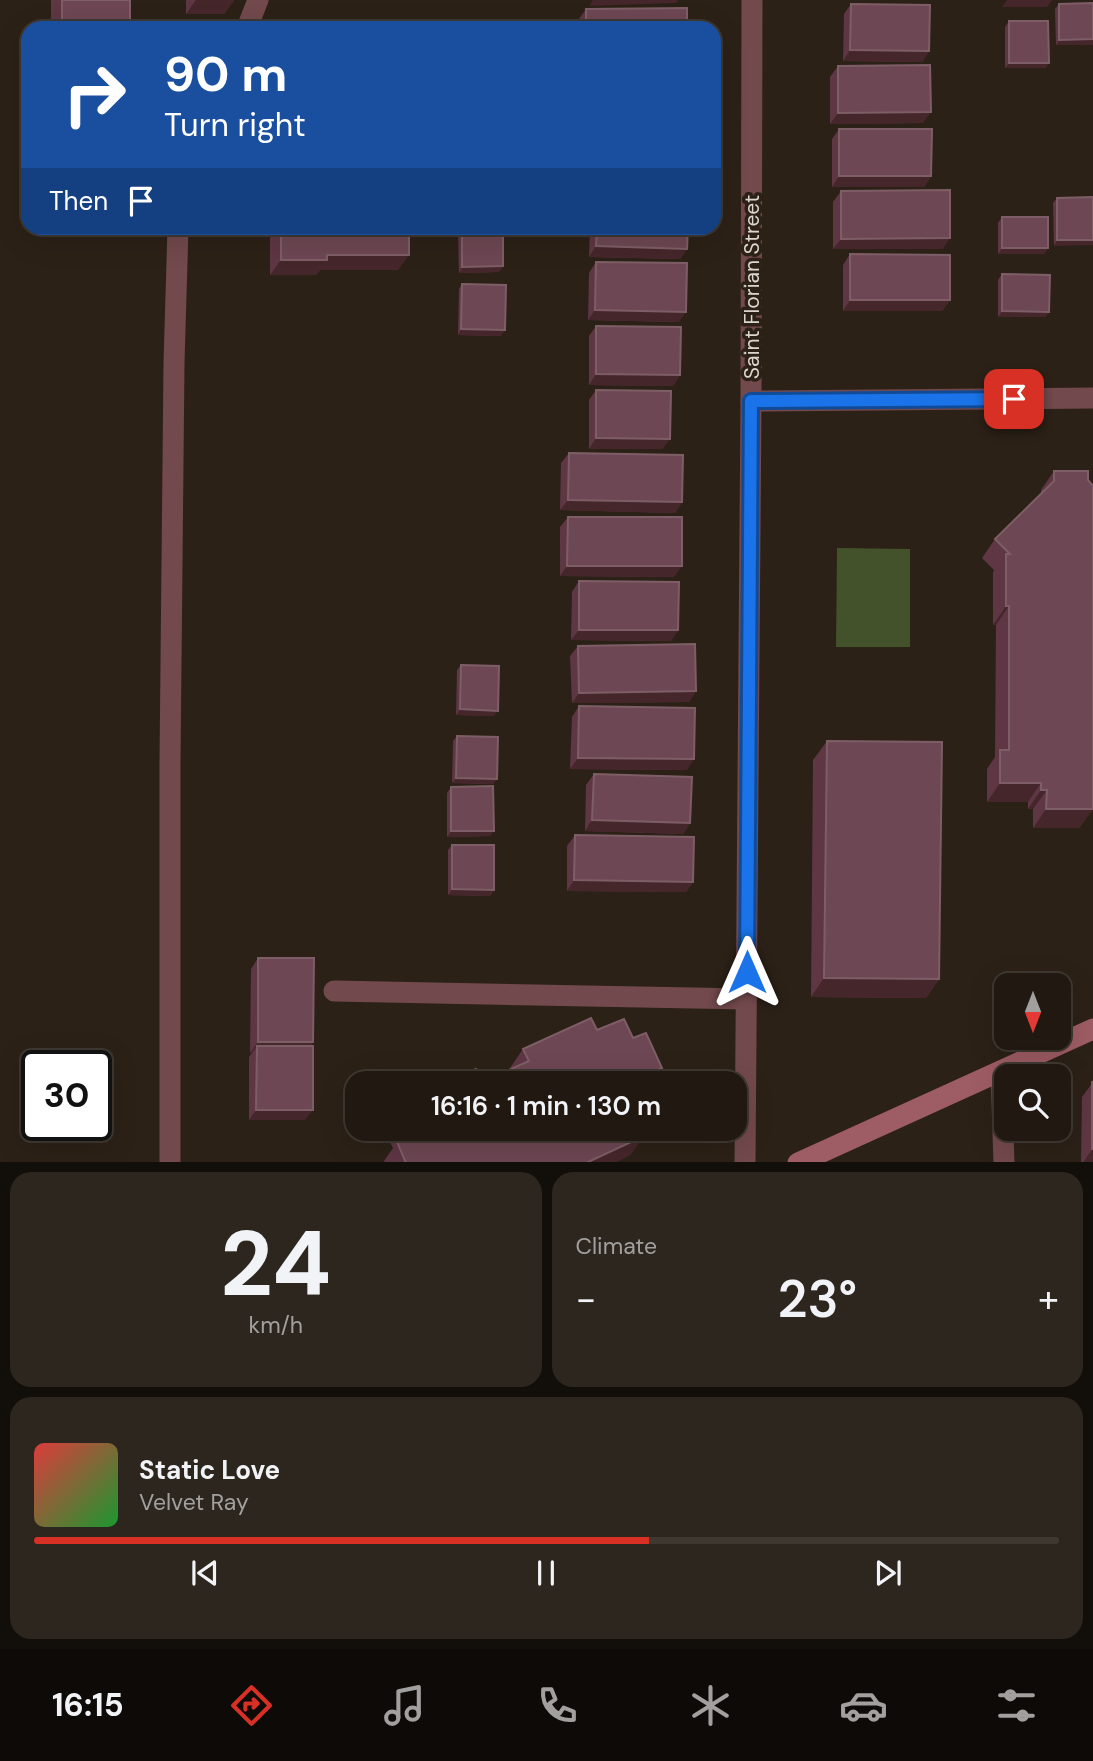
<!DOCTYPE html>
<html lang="en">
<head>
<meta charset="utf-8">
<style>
	:root { --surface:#211911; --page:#2d261f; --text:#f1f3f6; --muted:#a2a09f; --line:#3e3831; --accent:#d93025 }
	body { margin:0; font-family:"DM Sans",sans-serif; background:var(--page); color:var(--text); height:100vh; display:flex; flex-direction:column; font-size:26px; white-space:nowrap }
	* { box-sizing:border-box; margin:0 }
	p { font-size:23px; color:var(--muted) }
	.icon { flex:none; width:38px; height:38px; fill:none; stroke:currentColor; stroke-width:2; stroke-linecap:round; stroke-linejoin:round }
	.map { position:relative; height:1162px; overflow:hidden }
	.details { display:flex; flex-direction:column; gap:10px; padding:10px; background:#120e09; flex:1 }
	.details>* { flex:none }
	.guide { position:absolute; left:21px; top:21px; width:700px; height:214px; border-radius:21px; box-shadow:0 7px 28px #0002,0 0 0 2px var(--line); background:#1a4fa0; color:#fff; overflow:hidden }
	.needle { width:46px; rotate:180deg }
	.fabs { position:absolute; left:994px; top:973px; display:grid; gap:14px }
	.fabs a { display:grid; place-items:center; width:77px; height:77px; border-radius:14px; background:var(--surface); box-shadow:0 7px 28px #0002,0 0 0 2px var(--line); font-size:35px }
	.speed { position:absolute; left:21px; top:1050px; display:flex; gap:14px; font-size:35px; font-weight:700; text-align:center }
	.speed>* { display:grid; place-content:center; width:91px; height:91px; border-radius:50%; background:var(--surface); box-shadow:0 7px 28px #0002,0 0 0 2px var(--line); line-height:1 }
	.speed .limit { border:4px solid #111; border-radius:10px; background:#fff; color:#111 }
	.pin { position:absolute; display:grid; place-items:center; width:60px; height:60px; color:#fff; margin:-30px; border-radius:14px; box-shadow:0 4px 10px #0006 }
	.me { position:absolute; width:77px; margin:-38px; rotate:0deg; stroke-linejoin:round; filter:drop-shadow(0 0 5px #0008) }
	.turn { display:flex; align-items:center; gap:24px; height:147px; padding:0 28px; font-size:32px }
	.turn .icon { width:91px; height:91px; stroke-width:2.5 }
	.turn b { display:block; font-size:49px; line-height:60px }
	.then { display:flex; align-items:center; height:66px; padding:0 28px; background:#0003; gap:14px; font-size:26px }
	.big { font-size:52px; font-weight:600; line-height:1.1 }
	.details .widget { flex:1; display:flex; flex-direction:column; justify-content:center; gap:10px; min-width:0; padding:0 24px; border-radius:21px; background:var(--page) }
	.details .dial { align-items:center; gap:0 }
	.dial b { font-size:91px; line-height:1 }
	.song { display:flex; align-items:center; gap:21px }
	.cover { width:84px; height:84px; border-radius:10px; background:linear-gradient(135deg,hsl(0 70% 55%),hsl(130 70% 35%)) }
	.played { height:7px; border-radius:4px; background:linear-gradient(90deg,var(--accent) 60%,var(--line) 60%) }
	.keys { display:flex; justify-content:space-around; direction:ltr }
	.heat { display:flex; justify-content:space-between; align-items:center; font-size:38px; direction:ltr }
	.details .tiles { flex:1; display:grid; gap:10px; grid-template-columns:1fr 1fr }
	.widget:last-child { grid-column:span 2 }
	.trip { position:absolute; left:345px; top:1071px; width:402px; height:70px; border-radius:21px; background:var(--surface); box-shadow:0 7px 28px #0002,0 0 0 2px var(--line); font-weight:600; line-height:70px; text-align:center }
	.tab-bar { display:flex; height:112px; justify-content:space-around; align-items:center; background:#0d0a07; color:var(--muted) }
	.tab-bar .icon { width:49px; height:49px }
	.tab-bar .on { color:var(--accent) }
	.tab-bar b { font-size:32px; color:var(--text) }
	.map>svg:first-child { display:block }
</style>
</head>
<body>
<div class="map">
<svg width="1093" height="1163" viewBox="0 0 1093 1163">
	<rect width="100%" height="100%" fill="#2c2117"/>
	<!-- green -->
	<path fill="#43522a" d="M837,548L910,549V647H836Z"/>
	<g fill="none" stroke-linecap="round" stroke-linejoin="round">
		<!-- lane -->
		<path stroke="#72494d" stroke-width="21" d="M247,28L258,0
			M751,401L1093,398
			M334,991L746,999
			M170,1163V764L174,363L178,228"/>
		<!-- street -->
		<path stroke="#72494d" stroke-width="21" d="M1001,1071L1004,1163
			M745,1163L751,401L752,0"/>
		<!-- secondary -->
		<path stroke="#9e5c64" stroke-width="21" d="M798,1163L1093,1029"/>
	</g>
	<!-- wall -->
	<path fill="#5f3644" d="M51,0H130V28H51Z
		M186,0H234L224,14H186Z
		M1093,3V45H1056L1055,9L1059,4Z
		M851,4L929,51L922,62L843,61L844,14Z
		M586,9L687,28H579V19Z
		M1009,21L1049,63L1045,68H1005V27Z
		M838,66L923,123L830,124V77Z
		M839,129L931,176L924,187H832V139Z
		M841,191L943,249H833V202Z
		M1093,197L1054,246L1053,203L1057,198Z
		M1002,217L1048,248L1044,254H998V223Z
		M254,228H409L398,270H320L316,275H270V229H254Z
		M460,228H503V266L499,272L459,273L458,230Z
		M590,228H688L687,249L680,259L589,257Z
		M850,254L950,300L942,311H843V265Z
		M596,262L679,322L588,320L589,273Z
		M1002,274L1049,312L1045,317H998V280Z
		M462,284L501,336L458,335L459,289Z
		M596,326L680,375L673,386L589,385V336Z
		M596,390L670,439L662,449H589V400Z
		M569,453L682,502L675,513L560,510L561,463Z
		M1054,471L1093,809L1079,828H1033V809H1028V802H987V769L995,757L996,625H993V573L994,570L982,558L995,539L1041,494V490Z
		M568,517L674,577L560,576V527Z
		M579,581L678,630L671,641L571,640L572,592Z
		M578,646L696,691L689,702L572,703L570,656Z
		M461,665L494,716L456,715L457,670Z
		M579,706L687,770L570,769L572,717Z
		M457,736L497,779L493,784L452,783L453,741Z
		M827,741L939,979L926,998L811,997L813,760Z
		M594,774L690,823L683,834L585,831L586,785Z
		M451,787L490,836L447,837V793Z
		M575,835L693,882L686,892L567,891V846Z
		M452,845L494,890L490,896L448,895V850Z
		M258,958L313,1042L311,1046L305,1120H249V1057L252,1053H250L251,969Z
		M597,1030L633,1038L662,1068L653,1081L482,1082L511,1069L510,1068L523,1049Z
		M1093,1082V1163H1081L1082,1097Z
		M392,1129H656L654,1132L643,1137L630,1155L614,1163H385L384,1161L393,1148L387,1136Z"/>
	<!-- shaded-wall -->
	<path fill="#45262b" d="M196,0H234L224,14H186Z
		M593,0H678L676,3L589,6Z
		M1007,0H1052L1047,7H1002Z
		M1093,39V45H1056L1059,40Z
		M850,50L929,51L922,62L843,61Z
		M1009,63H1049L1045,68H1005Z
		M931,112L923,123L830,124L838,113Z
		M839,176H931L924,187H832Z
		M256,228H271L270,229H254Z
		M950,238L943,249H833L841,239Z
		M1057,240H1093V245L1054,246Z
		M596,246L687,249L680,259L589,257Z
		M1002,248H1048L1044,254H998Z
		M327,255H409L398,270H320L316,275H270L281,260Z
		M503,266L499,272L459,273L462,267Z
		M850,300H950L942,311H843Z
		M595,310L686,312L679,322L588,320Z
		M1002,311L1049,312L1045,317H998Z
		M461,329L505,330L501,336L458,335Z
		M596,374L680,375L673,386L589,385Z
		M596,438L670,439L662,449H589Z
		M568,500L682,502L675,513L560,510Z
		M567,566H682L674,577L560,576Z
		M1006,606H1009L996,625H993Z
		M579,630H678L671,641L571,640Z
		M696,691L689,702L572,703L579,693Z
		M460,709L498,711L494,716L456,715Z
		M578,758L694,759L687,770L570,769Z
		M456,778L497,779L493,784L452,783Z
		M1000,783H1041L1028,802H987Z
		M1041,790H1047L1033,809H1028Z
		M1046,809H1093L1079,828H1033Z
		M592,820L690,823L683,834L585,831Z
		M451,831H494L490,836L447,837Z
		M574,880L693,882L686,892L567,891Z
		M452,889L494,890L490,896L448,895Z
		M824,978L939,979L926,998L811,997Z
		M258,1042H313L306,1053L257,1046L252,1053H250Z
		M662,1068L652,1083L650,1074Z
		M256,1110H313L305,1120H249Z
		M637,1129H656L654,1132L643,1137L630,1155L614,1163H586Z
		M1092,1149H1093V1163H1083Z"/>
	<!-- building -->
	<path fill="#6d4753" stroke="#7e5e66" stroke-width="2" d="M62,0H130V28H62Z
		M1093,3V39L1059,40V4Z
		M851,4L930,5L929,51L850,50Z
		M687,8V28H586V9Z
		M1009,21H1048L1049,63H1009Z
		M930,65L931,112L838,113V66Z
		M839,129H932L931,176H839Z
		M950,190V238L841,239V191Z
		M1093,197V240H1057V198Z
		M1002,217H1048V248H1002Z
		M281,228H409V255H327V260H281Z
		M462,228H503V266L462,267Z
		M597,228H688L687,249L596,246Z
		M850,254L950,255V300H850Z
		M596,262L687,263L686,312L595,310Z
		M1002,274L1050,275L1049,312L1002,311Z
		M462,284L506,285L505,330L461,329Z
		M596,326L681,327L680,375L596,374Z
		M596,390L671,391L670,439L596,438Z
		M569,453L683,455L682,502L568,500Z
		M1054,471H1088V480L1093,486V809H1046L1047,790H1041V783H1000V750H1009V606H1006V554H1010L995,539L1054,481Z
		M568,517H682V566H567Z
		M579,581L679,582L678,630H579Z
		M695,644L696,691L579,693L578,646Z
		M461,665L499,666L498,711L460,709Z
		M579,706L695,708L694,759L578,758Z
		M457,736L498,737L497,779L456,778Z
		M827,741L942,742L939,979L824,978Z
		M594,774L692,777L690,823L592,820Z
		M493,786L494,831H451V787Z
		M575,835L694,837L693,882L574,880Z
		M452,845H494V890L452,889Z
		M258,958H314L313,1042H258Z
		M591,1018L597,1030L624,1019L633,1038L646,1033L662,1068L650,1074L654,1083H445L476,1069L482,1082L529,1061L523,1049Z
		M257,1046H313V1110H256Z
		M1092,1082H1093V1149H1092Z
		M406,1129H640L644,1136L586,1163H406L397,1142L410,1136Z"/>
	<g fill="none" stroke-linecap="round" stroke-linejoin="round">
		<!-- route casing -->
		<g stroke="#114b97" stroke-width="18">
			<path id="route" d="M747,972L751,401L1014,399"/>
		</g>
		<!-- route -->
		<use href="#route" stroke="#1a73e8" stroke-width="12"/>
	</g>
	<g text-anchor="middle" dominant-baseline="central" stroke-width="7" stroke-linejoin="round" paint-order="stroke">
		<!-- street labels -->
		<g font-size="21" fill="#ddd6d0" stroke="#2c2117">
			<text transform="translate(752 287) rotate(-90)">Saint Florian Street</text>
		</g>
	</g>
</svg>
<div class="fabs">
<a><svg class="needle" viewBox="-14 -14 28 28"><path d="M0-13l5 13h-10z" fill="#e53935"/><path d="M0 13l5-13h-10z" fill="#a2a09f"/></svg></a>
<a><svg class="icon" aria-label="search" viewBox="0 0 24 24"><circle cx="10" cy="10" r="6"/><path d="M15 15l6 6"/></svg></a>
</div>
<div class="speed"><div class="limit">30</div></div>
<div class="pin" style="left:1014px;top:399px;background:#d93025"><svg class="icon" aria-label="arrive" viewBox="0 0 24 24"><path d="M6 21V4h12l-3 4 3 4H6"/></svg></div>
<svg class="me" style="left:747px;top:972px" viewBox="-20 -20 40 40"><path d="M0-17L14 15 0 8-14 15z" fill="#1a73e8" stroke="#fff" stroke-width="4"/></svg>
<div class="trip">16:16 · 1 min · 130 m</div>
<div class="guide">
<div class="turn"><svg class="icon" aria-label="right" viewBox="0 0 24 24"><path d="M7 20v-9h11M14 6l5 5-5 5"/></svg><div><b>90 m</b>Turn right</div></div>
<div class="then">Then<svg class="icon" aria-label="arrive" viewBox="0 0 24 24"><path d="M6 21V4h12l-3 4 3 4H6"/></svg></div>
</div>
</div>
<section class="details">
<div class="tiles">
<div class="widget dial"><b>24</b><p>km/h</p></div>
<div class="widget"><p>Climate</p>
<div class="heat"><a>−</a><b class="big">23°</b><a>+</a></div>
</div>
<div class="widget">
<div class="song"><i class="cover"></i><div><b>Static Love</b><p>Velvet Ray</p></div></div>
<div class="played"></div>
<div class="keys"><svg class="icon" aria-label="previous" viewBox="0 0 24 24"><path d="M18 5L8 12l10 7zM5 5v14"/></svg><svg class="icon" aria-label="pause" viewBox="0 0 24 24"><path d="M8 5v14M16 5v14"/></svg><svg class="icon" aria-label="next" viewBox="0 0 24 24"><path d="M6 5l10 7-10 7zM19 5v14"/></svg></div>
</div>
</div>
</section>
<nav class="tab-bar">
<b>16:15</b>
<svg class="icon on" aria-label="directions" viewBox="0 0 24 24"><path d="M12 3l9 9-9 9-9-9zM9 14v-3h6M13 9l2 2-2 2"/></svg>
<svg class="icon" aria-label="music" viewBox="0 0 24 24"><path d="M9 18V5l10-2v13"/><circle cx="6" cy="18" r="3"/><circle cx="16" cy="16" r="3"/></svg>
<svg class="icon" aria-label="phone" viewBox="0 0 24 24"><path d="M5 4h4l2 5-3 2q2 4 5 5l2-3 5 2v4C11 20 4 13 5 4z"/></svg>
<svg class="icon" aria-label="climate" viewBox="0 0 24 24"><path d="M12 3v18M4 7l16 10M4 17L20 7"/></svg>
<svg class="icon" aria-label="car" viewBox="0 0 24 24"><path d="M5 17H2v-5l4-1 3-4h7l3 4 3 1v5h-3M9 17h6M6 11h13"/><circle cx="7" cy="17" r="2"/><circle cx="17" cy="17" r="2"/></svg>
<svg class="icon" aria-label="filters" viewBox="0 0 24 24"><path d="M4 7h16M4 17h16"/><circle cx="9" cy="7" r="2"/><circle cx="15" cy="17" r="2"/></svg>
</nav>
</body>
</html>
